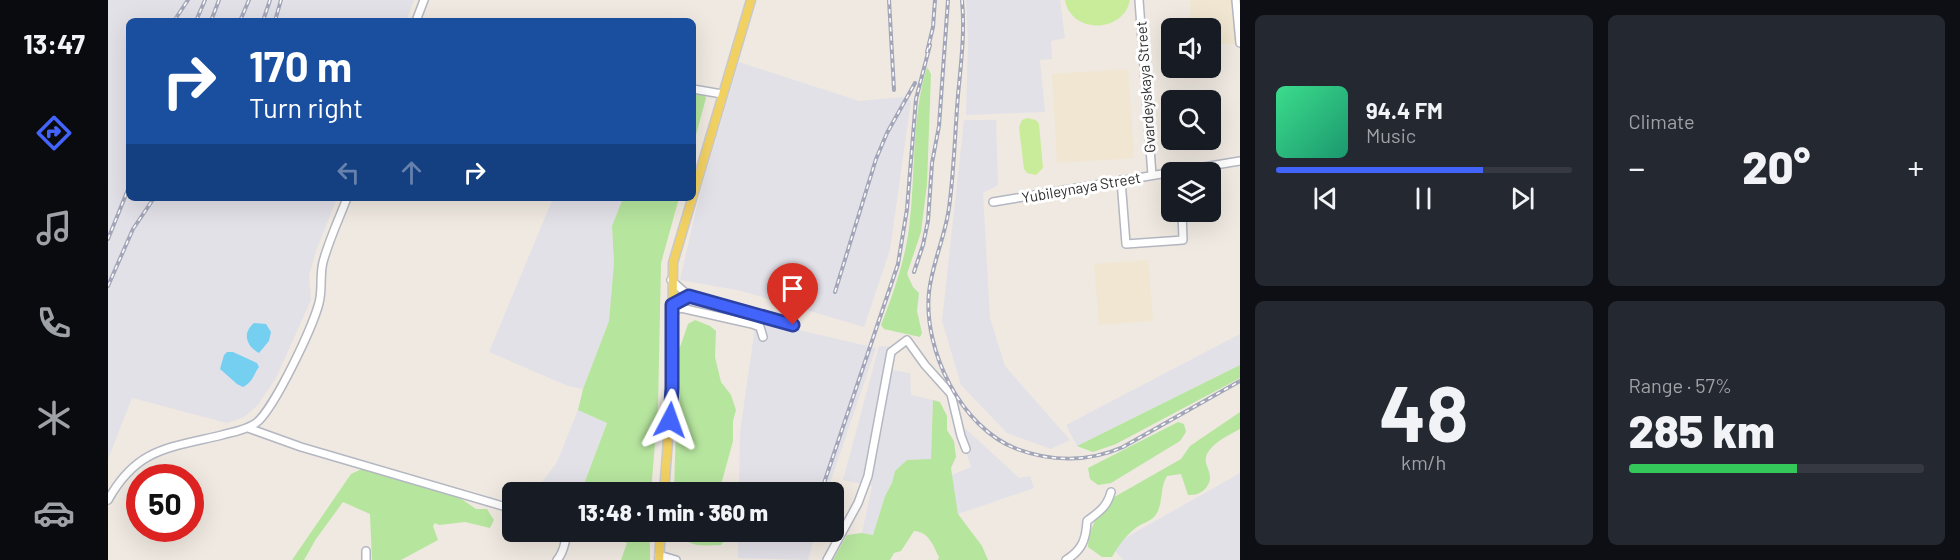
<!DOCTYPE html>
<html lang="en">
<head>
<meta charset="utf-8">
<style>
	:root { --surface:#171b24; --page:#242831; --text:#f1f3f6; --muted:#9ea1a6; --line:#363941; --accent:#4264fb }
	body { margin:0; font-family:Barlow,sans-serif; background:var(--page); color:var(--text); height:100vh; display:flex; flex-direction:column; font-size:22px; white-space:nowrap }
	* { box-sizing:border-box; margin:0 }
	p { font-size:20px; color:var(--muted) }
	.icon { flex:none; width:33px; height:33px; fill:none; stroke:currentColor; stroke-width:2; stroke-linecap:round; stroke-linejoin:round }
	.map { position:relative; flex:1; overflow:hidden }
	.side { display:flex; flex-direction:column; gap:15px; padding:15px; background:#0d0f14; width:720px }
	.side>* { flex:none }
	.guide { position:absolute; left:18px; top:18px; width:570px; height:183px; border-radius:9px; box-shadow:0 6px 24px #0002; background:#1a4fa0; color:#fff; overflow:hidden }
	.controls { position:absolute; left:1053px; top:18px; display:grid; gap:12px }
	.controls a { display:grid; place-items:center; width:60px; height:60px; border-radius:9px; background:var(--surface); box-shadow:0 6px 24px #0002; font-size:30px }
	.speed { position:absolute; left:18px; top:464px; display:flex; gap:12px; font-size:30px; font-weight:700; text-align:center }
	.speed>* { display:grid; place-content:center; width:78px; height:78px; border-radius:50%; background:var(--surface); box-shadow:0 6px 24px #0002; line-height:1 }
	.speed .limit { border:9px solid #d22; background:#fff; color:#111 }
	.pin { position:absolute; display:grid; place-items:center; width:51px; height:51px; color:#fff; margin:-62px -26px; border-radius:50% 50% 50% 0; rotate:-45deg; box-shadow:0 0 6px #0007 }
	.pin .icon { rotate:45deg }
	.me { position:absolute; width:66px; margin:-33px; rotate:4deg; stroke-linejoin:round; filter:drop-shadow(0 0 4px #0008) }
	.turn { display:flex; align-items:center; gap:21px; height:126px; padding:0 24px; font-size:27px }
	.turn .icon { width:78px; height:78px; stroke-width:2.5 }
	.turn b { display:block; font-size:42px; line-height:51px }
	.lanes { display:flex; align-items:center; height:57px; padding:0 24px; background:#0003; justify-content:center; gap:30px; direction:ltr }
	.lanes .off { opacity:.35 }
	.big { font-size:45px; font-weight:800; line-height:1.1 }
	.side .card { flex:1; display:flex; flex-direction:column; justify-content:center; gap:9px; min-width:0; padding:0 21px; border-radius:9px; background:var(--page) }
	.side .dial { align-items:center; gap:0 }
	.dial b { font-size:78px; line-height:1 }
	.song { display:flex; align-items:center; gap:18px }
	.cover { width:72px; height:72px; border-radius:9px; background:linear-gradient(135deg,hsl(150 70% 55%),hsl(160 70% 35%)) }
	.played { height:6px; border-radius:3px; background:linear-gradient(90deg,var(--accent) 70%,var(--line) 70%) }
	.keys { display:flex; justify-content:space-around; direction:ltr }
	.heat { display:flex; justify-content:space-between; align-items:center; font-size:33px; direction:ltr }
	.charge { height:9px; border-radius:4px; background:linear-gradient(90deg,#34c759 57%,var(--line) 0) }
	.side .tiles { flex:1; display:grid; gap:15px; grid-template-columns:repeat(2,1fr) }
	.trip { position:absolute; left:394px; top:482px; width:342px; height:60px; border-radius:9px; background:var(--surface); box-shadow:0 6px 24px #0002; font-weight:800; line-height:60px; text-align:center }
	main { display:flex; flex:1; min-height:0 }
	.tabs { display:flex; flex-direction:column; width:108px; justify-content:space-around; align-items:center; background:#090b0e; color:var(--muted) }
	.tabs .icon { width:42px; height:42px }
	.tabs .active { color:var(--accent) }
	.tabs b { font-size:27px; color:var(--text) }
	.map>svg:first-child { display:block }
</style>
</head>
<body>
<main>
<nav class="tabs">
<b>13:47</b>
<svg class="icon active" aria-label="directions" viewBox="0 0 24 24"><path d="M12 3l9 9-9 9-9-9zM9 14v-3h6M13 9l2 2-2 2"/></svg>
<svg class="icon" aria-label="music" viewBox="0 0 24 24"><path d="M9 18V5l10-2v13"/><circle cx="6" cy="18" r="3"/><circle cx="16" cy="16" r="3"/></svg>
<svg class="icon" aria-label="phone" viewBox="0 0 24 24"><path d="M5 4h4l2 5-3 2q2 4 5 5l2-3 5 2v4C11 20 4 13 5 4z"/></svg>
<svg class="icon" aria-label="climate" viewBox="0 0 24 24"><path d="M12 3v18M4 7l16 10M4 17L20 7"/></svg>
<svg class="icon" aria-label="car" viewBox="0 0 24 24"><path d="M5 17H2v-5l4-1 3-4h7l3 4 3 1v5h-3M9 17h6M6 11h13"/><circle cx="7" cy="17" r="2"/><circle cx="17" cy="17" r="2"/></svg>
</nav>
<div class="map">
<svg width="1132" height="560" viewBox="0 0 1132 560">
	<rect width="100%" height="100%" fill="#efe9e1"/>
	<!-- industrial -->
	<path fill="#e3e1e8" d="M0,0H306L298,21H21V198H229L208,251L201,276L203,300L169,376L150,405L136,417L119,423L24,398L0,459Z
		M858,0H952L957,38L943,41L944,59L932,60L937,112L858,115L860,41Z
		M631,62L751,101L795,97L800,98L803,101L782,250L756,327L634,291L572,280L592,193Z
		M856,120H888L890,185L875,193L882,318L897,366L962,440L943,449L899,433L853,385L834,321Z
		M445,198H515L504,226L506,263L501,321L475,389L460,386L381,352Z
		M648,320L768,348L719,492H631L632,432Z
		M1132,334V365L969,446L958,425Z
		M771,346L784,347L783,370L802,373L803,395L825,400L823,460H799L787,471L784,483L777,496L765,535L754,533L764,486L735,480Z
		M470,410L499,422L473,492H427L449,462Z
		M858,429L911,478L922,476L926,488L850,514L844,475L863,467L853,436Z
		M1132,473V560H1015L1003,546Z
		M630,531H708L700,560L630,558Z"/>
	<!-- education -->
	<path fill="#f0e6d1" d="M1082,0H1127L1129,44L1103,45L1102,28H1083Z
		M1020,69L1026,158L949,163L944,74Z
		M1040,260L1045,321L991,325L986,264Z"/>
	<!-- green -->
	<path fill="#b6e59e" d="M819,67L823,74L819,184L813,232L799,274L805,287L811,293L809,311L814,333L812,337L776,329L773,325C785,294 797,261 801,228C808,174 803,119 819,67Z
		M585,92L596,93L598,98L585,146Z
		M515,198H571L553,263L550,406L543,492H473L499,423L470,410L475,389L501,321L506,263L504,226Z
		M587,320L602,326L608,331L607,357L613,382L623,395L628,410L625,421V441L611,492H566L570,353L580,324Z
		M1132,365V378L1008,444L985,452L969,446Z
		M825,400L832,402L839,416V430L846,441L848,457L843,468L850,514L874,546L880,560H830L831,557C825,545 821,532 806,531L793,551L786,553L782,560H725L739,535L754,533L765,535L777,496L784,483L787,471L799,460L823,459Z
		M1132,412V429C1121,435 1105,442 1099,454C1093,466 1110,474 1097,489C1092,494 1087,495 1080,495L1073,474L1059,476C1051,489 1056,506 1046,517C1041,522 1034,523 1029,527C1018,535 1011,545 1004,557H994L980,547C980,532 989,518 994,504L1073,459L1082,446Z
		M1070,422L1076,424L1078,432L1072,441L1003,483L990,485L982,479L980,468Z
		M258,467L300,479L319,489L343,492L368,509H379L386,520L382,528L357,522L331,525L327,523L325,526L330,540L293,560H264L262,514L235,502L208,539L196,560H184L243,474Z
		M507,531H542V560H513L519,543L511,540L512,535L504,533Z
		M570,531H617L619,537L613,545C596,545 579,549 570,531Z"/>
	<!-- pitch -->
	<path fill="#c9ec9a" d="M957,0H1022C1015,34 963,34 957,0Z
		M919,118L928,120L931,124L935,168L928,175L919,173L916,169L911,127L914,120Z"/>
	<!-- water -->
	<path fill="#75cff0" d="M146,323L158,324L163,332L161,341L151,353C138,346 134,333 146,323Z
		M119,352H125L149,363L151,367C145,375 145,382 135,387L129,384L112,369L116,355Z"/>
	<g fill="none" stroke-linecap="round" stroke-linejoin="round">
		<!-- minor casing -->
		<g stroke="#b4b7c1" stroke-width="10">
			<path id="minor" d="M1031,0L1044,175
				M1128,0L1132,43
				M308,21L316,0
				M585,89L614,94
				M1013,180L1018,244L1075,240L1074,212
				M885,202L1132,161
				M563,280L581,296L685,325
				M564,305L581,296
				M564,312L573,308L644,324L652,327L655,337
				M140,428L193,447L405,509
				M0,500C29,448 60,448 114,435C125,432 138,430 148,423C165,411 209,320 212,298C214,286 212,274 215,262C221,240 231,219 239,198
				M551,555L568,560
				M258,560V551
				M449,560C458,550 455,542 461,531
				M719,560L750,503L760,476L783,352L799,340L817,365L843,394L853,436L858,449
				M958,560C974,550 978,540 979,521C991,512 999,507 1003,492"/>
		</g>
		<!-- major casing -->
		<g stroke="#c9c9c9" stroke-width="11">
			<path id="major" d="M556,492L564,388L565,263L643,0
				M551,560L553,531"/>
		</g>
		<!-- minor -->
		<use href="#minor" stroke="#fff" stroke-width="7"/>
		<!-- major -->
		<use href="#major" stroke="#f2d163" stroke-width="8"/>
		<!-- rail casing -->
		<g stroke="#a3a6b8" stroke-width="4">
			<path id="rail" d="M781,0L786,90
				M854,0C857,32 853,64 850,95C847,133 846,171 841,208C837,237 824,264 821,292C815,350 853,428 909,449C944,462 981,462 1015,447L1132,381
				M66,21L80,0
				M88,21L97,0
				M103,21L111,0
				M132,21L141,0
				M155,21L162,0
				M167,21L173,0
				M819,52L825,27L827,0
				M0,239L21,187
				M806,272L815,245L820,221L824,163L831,126L840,0
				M0,286L25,229L46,198
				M727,292L768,159L779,133L807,83
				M713,492L790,264L799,209L808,99L822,45
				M698,536L700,531"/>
		</g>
		<!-- rail -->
		<use href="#rail" stroke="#fff" stroke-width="1.5" stroke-dasharray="4.5" stroke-linecap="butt"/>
	</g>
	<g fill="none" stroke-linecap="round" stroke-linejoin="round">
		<!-- route casing -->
		<g stroke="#2b41a3" stroke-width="15">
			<path id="route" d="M562,420L564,388V305L581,296L685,325"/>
		</g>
		<!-- route -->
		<use href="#route" stroke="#4264fb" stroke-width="10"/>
	</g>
	<g text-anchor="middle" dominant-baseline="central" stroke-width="6" stroke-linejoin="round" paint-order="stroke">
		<!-- street labels -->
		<g font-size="15" fill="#2e2e2e" stroke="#fff">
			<text transform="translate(1037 87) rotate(-94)">Gvardeyskaya Street</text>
			<text transform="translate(973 187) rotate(-10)">Yubileynaya Street</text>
		</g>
	</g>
</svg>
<div class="controls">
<a><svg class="icon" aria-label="sound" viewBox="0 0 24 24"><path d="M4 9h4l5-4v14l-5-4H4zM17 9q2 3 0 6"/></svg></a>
<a><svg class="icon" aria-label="search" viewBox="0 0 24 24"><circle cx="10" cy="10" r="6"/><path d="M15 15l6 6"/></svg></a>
<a><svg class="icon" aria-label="layers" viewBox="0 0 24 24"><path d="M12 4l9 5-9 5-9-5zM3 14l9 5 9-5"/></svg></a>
</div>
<div class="speed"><div class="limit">50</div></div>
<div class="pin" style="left:685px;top:325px;background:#d93025"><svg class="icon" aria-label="arrive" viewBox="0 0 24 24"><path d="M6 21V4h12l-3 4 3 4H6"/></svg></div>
<svg class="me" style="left:562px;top:420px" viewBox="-20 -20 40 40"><path d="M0-17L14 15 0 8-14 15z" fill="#4264fb" stroke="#fff" stroke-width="4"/></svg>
<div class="trip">13:48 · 1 min · 360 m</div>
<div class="guide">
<div class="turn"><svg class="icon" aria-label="right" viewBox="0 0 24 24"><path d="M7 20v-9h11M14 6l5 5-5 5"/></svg><div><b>170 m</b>Turn right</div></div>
<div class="lanes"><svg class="icon off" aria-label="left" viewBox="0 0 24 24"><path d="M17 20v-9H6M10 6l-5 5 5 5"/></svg><svg class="icon off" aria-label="ahead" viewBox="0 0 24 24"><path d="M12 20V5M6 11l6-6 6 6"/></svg><svg class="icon" aria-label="right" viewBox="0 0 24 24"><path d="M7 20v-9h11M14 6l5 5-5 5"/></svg></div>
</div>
</div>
<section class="side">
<div class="tiles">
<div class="card">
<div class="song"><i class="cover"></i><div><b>94.4 FM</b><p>Music</p></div></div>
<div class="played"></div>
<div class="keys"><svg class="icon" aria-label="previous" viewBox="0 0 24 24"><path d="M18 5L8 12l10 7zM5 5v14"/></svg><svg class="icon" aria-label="pause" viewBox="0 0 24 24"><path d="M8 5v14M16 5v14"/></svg><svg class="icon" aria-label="next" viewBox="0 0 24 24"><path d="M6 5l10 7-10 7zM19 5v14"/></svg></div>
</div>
<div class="card"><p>Climate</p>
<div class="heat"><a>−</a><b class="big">20°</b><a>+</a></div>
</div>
<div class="card dial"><b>48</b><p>km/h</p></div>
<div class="card"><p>Range · 57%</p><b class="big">285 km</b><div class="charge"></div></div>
</div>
</section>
</main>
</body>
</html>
